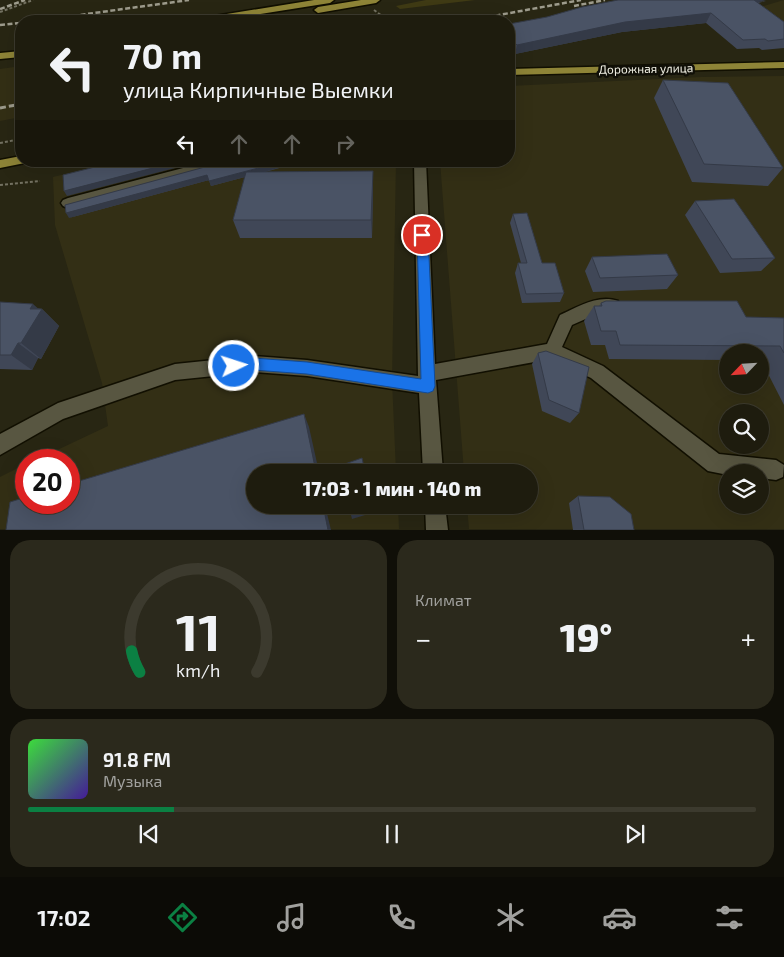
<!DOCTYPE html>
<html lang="ru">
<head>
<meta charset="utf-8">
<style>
	:root { --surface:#1e1c0e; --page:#2b291c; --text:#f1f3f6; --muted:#a1a19e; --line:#3c3a2e; --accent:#0b8043 }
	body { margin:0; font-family:"Exo 2",sans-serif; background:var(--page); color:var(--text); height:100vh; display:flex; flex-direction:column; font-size:19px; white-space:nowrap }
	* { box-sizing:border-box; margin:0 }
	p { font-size:16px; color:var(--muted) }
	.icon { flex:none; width:28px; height:28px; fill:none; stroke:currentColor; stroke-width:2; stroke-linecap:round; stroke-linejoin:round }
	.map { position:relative; height:530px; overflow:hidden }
	.sheet { display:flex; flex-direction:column; gap:10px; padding:10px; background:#100f08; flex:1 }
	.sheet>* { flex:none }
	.guide { position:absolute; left:15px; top:15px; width:500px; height:152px; border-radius:20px; box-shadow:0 5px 20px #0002,0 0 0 1px var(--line); background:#1e1c0e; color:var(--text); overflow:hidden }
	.needle { width:32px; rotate:245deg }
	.buttons { position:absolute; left:719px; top:344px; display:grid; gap:10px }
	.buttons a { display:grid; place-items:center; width:50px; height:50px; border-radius:50%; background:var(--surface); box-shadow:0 5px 20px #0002,0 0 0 1px var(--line); font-size:25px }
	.speed { position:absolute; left:15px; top:449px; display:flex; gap:10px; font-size:25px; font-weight:700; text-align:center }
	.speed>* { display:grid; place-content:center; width:65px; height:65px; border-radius:50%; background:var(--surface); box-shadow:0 5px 20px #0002,0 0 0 1px var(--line); line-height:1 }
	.speed .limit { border:8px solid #d22; background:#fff; color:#111 }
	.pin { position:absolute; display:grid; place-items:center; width:42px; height:42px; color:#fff; margin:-21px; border:2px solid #fff; border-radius:50%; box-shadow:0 1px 5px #0007 }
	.me { position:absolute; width:55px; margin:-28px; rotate:86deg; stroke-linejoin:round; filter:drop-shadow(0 0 4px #0008) }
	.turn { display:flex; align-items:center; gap:18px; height:105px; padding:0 25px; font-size:22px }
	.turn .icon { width:65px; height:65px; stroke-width:2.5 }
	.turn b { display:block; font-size:35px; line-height:42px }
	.lanes { display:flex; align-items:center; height:48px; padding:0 25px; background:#0003; justify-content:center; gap:25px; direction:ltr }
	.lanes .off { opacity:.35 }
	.big { font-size:38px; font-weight:800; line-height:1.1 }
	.sheet .tile { flex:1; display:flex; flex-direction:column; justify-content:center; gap:8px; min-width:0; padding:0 18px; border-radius:20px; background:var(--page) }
	.sheet .dial { align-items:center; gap:0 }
	.dial svg { height:130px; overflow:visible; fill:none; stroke:var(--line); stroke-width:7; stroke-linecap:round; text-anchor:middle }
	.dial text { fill:var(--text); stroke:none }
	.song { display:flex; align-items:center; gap:15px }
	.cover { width:60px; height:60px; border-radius:8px; background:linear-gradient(135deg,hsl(120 70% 55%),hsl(260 70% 35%)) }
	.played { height:5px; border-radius:2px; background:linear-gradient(90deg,var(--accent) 20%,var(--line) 20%) }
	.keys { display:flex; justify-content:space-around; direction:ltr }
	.heat { display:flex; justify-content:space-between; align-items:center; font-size:28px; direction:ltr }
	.sheet .tiles { flex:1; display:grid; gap:10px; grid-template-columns:1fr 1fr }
	.tile:last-child { grid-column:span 2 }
	.trip { position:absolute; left:246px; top:464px; width:292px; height:50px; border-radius:25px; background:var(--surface); box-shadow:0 5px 20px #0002,0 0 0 1px var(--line); font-weight:800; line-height:50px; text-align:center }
	.menu { display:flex; height:80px; justify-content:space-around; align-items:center; background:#0c0b06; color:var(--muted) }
	.menu .icon { width:35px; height:35px }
	.menu .selected { color:var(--accent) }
	.menu b { font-size:22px; color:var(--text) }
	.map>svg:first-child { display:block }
</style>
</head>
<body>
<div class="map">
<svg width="784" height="530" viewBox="0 0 784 530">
	<rect width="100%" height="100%" fill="#282613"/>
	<!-- built -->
	<path fill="#332f15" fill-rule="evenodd" d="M784,0V28L757,8Z
		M21,66V117L0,121V69Z
		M784,76V529H469L467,505H530V472H464L440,161H509V86L701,77ZM728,352H760V385H728ZM728,412H760V445H728ZM728,472H760V505H728Z
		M118,161H396L392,380L396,472H255V505H398L399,529H0V477L26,464V502H69V460H36L108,426L102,383L55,225L53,177Z"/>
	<!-- green -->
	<path fill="#3f3a14" d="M426,0H475L400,9L396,6Z"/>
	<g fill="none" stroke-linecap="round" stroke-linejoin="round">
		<!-- minor casing -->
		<g stroke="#110f01" stroke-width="3">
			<path id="minor" d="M210,161H232L230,164L68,208L63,206L61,203L63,200L68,198Z
				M414,161H426L435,364L547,344L560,315C578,307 598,294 618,301L620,306L618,311L597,314L572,325L562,347L603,366L719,454L776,460L784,465L783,477L776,480L760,478V472H728V475L708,471L591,378L551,359L436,380L443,472H423L419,393L307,376L253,372L175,380L63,419L0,455V434L58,403L175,364L253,356L307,360L418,376Z
				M425,505H445L448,530H426Z"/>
		</g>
		<!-- major casing -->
		<g stroke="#110f01" stroke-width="3">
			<path id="major" d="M314,0H334L330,3L217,21H198L202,18Z
				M361,0H380L376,3L318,13L314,10L318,7Z
				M21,51V57L0,59V53Z
				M784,62V68L509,75V69Z
				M21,156V161H26L25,163L0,168V160Z"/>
		</g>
		<!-- path -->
		<path stroke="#737161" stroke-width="2" stroke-dasharray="3 2" stroke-linecap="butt" d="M374,10L389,21
			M0,12L33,0
			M0,143L21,139
			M0,185L40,181"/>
		<!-- minor -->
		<use href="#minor" fill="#585641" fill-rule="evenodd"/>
		<!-- major -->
		<use href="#major" fill="#8e8437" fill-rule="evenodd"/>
		<!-- rail-far1 -->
		<path stroke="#9d9b8c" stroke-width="2.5" stroke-dasharray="5 2.5" stroke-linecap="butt" d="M574,6L605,0
			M0,9L25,0
			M36,21L189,0
			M434,21L454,17
			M448,21L473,17
			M466,21L581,0
			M0,25L21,23"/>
		<!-- rail -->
		<path stroke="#9d9b8c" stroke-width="3" stroke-dasharray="6 3" stroke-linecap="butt" d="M0,108L21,104"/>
	</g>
	<!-- wall -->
	<path fill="#404757" d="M766,1L758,3L784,22V48L762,50L759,48L737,49L706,23L622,32L515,54L513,53L509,24Z
		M663,80L783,168L768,186L692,182L654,98Z
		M227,161H305L265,172L373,171V190L372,238H240L233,220L245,177L211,186L209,180L69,218Z
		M695,201L775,258L761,271L720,273L685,215Z
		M513,214L542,263L564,293L560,302L522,303L515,273L518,263H521L510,223Z
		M592,257L678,275L667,289L593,292L585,271Z
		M0,302L42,309L59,326L41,359L38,358L32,370L0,369Z
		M601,303L746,317L784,318V405L761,360H760V352H728V360L609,359L605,345H591L584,321L594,306H599Z
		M538,353L579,413L570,423L542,411L532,364Z
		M578,496L634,530H573L569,503Z"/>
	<!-- shaded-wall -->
	<path fill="#343a47" d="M748,0H766L745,6Z
		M711,13L706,23L622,32L515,54L517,45L625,22Z
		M515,43L513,53L509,54V45Z
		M180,161H202L67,196L64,191Z
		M285,161H305L211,186L209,181Z
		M373,171V190L372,238L371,220Z
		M207,175L209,180L69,218L66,213Z
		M33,304L41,311L42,309L59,326L41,359L21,343L30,309Z
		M18,343L38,358L32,370L11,355Z
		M304,414L309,427L319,472H316Z
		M323,505H325L331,530H328Z
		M374,507L375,512L352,519L351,515Z"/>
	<!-- building -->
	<path fill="#4a5365" stroke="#343a47" d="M618,0H754L784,22V39L768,41L765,39L743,40L711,13L625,22L517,45L515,43L509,45V24L547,17L582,7Z
		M663,80L728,83L783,168L704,164Z
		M119,161H180L64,191L63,175Z
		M227,161H285L209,181L207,175L66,213L65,205Z
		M373,171L371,220H233L246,172Z
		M734,199L775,258L732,259L695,201Z
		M527,213L542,263H555L564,293L526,294L518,263H527L513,214Z
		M667,254L678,275L600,278L592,257Z
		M606,301H737L746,317L784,318V353L780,346L620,345L616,331H601L594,306H602L601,303Z
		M0,302L33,304L30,309H42L21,343H18L11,355H0Z
		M546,351L589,367L579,413L549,400L538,353Z
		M304,414L316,472H255V505H323L328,530H6L10,502L26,497V502H69V484Z
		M362,458L365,472H341L339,466Z
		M578,496L610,497L631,514L634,530H584Z
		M348,505H374V507L351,515Z"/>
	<!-- route -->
	<path fill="#1a73e8" stroke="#114b97" d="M422,231L428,235L435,386L433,391L428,393L307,374L253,370L234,372L229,371L227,366L229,362L253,358L307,362L421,379L417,235Z"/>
	<g text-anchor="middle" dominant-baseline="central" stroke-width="5" stroke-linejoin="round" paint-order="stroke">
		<!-- far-street labels -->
		<g font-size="12" fill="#f3f2e6" stroke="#100f07">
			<text transform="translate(646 68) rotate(-1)">Дорожная улица</text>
		</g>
	</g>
</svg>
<div class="buttons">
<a><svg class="needle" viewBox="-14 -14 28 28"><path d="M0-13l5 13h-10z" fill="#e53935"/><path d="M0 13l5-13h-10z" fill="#a1a19e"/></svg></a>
<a><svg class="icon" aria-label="search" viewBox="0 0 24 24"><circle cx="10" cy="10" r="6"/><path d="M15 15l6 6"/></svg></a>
<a><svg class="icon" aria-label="layers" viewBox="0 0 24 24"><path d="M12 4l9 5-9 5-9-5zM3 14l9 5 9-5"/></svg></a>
</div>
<div class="speed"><div class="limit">20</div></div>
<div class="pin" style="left:422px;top:235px;background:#d93025"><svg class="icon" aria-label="arrive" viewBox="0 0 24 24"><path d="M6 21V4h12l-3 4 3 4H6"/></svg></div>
<svg class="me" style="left:234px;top:366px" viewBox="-20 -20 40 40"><circle r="17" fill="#1a73e8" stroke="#fff" stroke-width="3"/><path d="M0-11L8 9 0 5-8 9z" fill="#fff"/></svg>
<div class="trip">17:03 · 1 мин · 140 m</div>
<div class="guide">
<div class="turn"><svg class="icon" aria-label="left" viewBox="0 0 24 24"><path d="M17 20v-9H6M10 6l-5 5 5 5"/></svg><div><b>70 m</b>улица Кирпичные Выемки</div></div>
<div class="lanes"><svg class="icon" aria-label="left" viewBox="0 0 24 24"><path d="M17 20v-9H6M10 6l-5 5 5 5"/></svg><svg class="icon off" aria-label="ahead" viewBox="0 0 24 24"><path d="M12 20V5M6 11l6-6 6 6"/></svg><svg class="icon off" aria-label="ahead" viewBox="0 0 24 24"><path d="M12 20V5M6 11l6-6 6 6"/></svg><svg class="icon off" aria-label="right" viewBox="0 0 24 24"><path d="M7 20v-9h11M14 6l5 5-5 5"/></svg></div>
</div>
</div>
<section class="sheet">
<div class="tiles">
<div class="tile dial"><svg viewBox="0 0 100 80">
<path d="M14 69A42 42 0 1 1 86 69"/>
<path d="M14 69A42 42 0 0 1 9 56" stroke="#0b8043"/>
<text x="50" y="56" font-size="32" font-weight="700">11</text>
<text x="50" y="72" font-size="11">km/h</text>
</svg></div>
<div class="tile"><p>Климат</p>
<div class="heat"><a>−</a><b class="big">19°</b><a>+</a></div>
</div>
<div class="tile">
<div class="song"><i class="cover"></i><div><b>91.8 FM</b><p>Музыка</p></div></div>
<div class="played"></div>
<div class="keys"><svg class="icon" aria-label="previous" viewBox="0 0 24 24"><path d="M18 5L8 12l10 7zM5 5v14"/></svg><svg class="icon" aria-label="pause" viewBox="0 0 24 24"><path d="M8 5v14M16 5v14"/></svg><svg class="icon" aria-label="next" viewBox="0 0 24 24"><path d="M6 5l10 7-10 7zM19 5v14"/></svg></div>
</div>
</div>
</section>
<nav class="menu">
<b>17:02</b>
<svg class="icon selected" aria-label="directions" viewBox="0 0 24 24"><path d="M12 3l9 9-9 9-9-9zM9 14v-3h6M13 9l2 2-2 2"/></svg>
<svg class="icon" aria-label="music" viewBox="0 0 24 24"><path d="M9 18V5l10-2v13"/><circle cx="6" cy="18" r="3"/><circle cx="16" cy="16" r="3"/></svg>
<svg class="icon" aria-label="phone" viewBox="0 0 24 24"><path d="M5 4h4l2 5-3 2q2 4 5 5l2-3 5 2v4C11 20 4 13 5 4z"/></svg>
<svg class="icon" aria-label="climate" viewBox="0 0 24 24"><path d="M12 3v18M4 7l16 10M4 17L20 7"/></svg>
<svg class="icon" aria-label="car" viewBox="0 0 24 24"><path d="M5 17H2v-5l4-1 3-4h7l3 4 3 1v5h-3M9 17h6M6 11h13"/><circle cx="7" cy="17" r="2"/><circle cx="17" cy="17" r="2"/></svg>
<svg class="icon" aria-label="filters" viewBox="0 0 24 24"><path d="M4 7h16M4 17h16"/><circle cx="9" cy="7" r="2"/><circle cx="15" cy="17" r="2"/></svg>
</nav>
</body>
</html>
